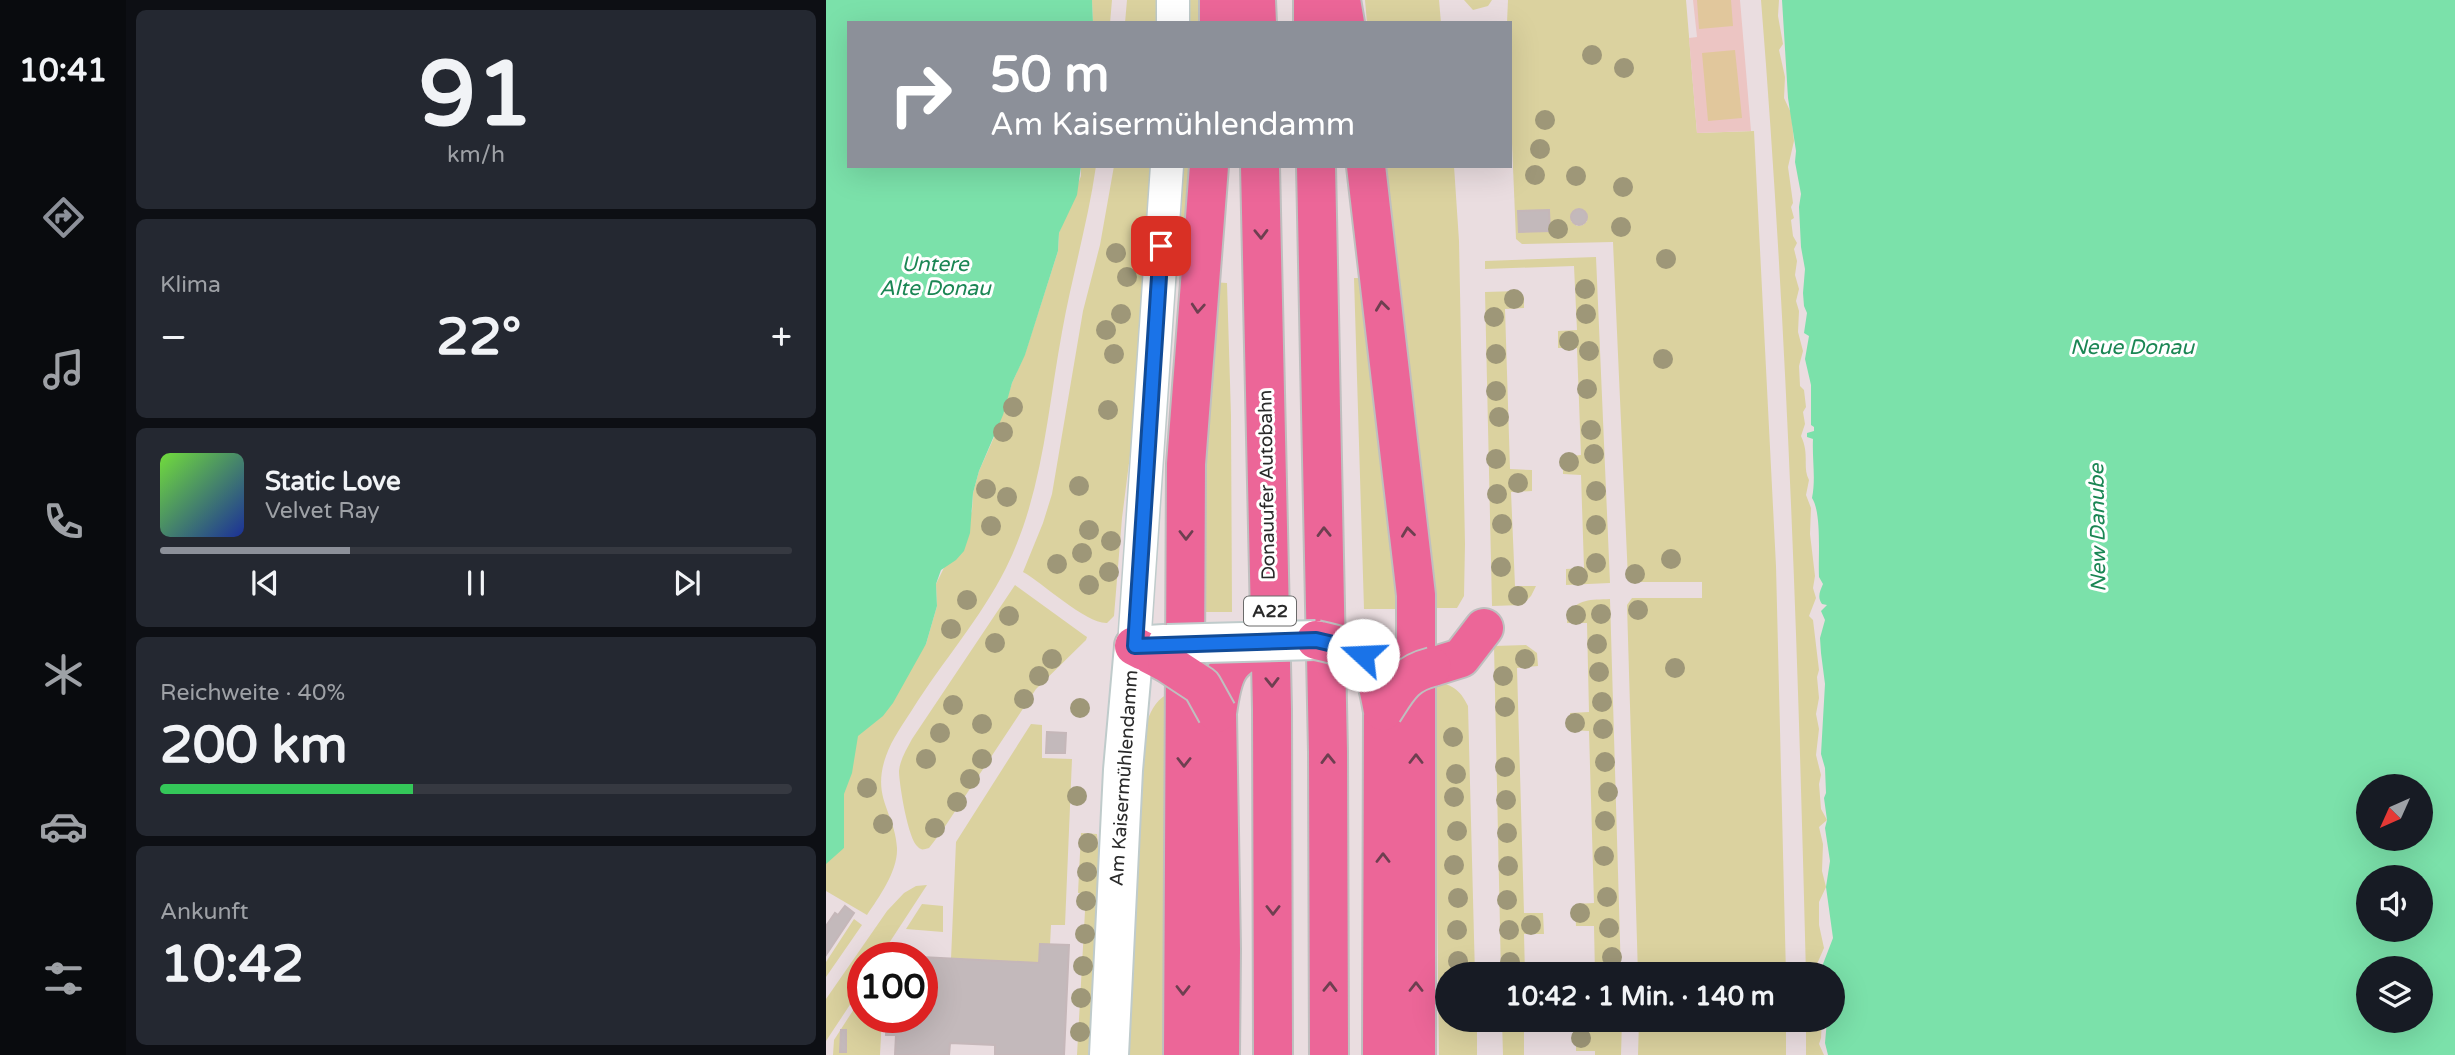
<!DOCTYPE html>
<html lang="de">
<head>
<meta charset="utf-8">
<style>
	:root { --surface:#171b24; --page:#242831; --text:#f1f3f6; --muted:#9ea1a6; --line:#363941; --accent:#8c9099 }
	body { margin:0; font-family:"Varela Round",sans-serif; background:var(--page); color:var(--text); height:100vh; display:flex; flex-direction:column; font-size:26px; white-space:nowrap }
	* { box-sizing:border-box; margin:0 }
	p { font-size:23px; color:var(--muted) }
	.icon { flex:none; width:38px; height:38px; fill:none; stroke:currentColor; stroke-width:2; stroke-linecap:round; stroke-linejoin:round }
	.map { position:relative; flex:1; overflow:hidden }
	.drawer { display:flex; flex-direction:column; gap:10px; padding:10px; background:#0d0f14; width:700px }
	.drawer>* { flex:none }
	.guide { position:absolute; left:21px; top:21px; width:665px; height:147px; border-radius:0px; box-shadow:0 7px 28px #0002; background:#8c9099; color:#fff; overflow:hidden }
	.needle { width:46px; rotate:225deg }
	.fabs { position:absolute; left:1530px; top:774px; display:grid; gap:14px }
	.fabs a { display:grid; place-items:center; width:77px; height:77px; border-radius:50%; background:var(--surface); box-shadow:0 7px 28px #0002; font-size:35px }
	.speed { position:absolute; left:21px; top:942px; display:flex; gap:14px; font-size:35px; font-weight:700; text-align:center }
	.speed>* { display:grid; place-content:center; width:91px; height:91px; border-radius:50%; background:var(--surface); box-shadow:0 7px 28px #0002; line-height:1 }
	.speed .limit { border:10px solid #d22; background:#fff; color:#111 }
	.pin { position:absolute; display:grid; place-items:center; width:60px; height:60px; color:#fff; margin:-30px; border-radius:14px; box-shadow:0 4px 10px #0006 }
	.me { position:absolute; width:77px; margin:-38px; rotate:290deg; stroke-linejoin:round; filter:drop-shadow(0 0 5px #0008) }
	.turn { display:flex; align-items:center; gap:24px; height:147px; padding:0 28px; font-size:32px }
	.turn .icon { width:91px; height:91px; stroke-width:2.5 }
	.turn b { display:block; font-size:49px; line-height:60px }
	.big { font-size:52px; font-weight:700; line-height:1.1 }
	.drawer .widget { flex:1; display:flex; flex-direction:column; justify-content:center; gap:10px; min-width:0; padding:0 24px; border-radius:10px; background:var(--page) }
	.drawer .dial { align-items:center; gap:0 }
	.dial b { font-size:91px; line-height:1 }
	.song { display:flex; align-items:center; gap:21px }
	.cover { width:84px; height:84px; border-radius:10px; background:linear-gradient(135deg,hsl(100 70% 55%),hsl(230 70% 35%)) }
	.played { height:7px; border-radius:4px; background:linear-gradient(90deg,var(--accent) 30%,var(--line) 30%) }
	.keys { display:flex; justify-content:space-around; direction:ltr }
	.heat { display:flex; justify-content:space-between; align-items:center; font-size:38px; direction:ltr }
	.charge { height:10px; border-radius:5px; background:linear-gradient(90deg,#34c759 40%,var(--line) 0) }
	.trip { position:absolute; left:609px; top:962px; width:410px; height:70px; border-radius:35px; background:var(--surface); box-shadow:0 7px 28px #0002; font-weight:700; line-height:70px; text-align:center }
	main { display:flex; flex:1; min-height:0 }
	.tabs { display:flex; flex-direction:column; width:126px; justify-content:space-around; align-items:center; background:#090b0e; color:var(--muted) }
	.tabs .icon { width:49px; height:49px }
	.tabs .active { color:var(--accent) }
	.tabs b { font-size:32px; color:var(--text) }
	.map>svg:first-child { display:block }
</style>
</head>
<body>
<main>
<nav class="tabs">
<b>10:41</b>
<svg class="icon active" aria-label="directions" viewBox="0 0 24 24"><path d="M12 3l9 9-9 9-9-9zM9 14v-3h6M13 9l2 2-2 2"/></svg>
<svg class="icon" aria-label="music" viewBox="0 0 24 24"><path d="M9 18V5l10-2v13"/><circle cx="6" cy="18" r="3"/><circle cx="16" cy="16" r="3"/></svg>
<svg class="icon" aria-label="phone" viewBox="0 0 24 24"><path d="M5 4h4l2 5-3 2q2 4 5 5l2-3 5 2v4C11 20 4 13 5 4z"/></svg>
<svg class="icon" aria-label="climate" viewBox="0 0 24 24"><path d="M12 3v18M4 7l16 10M4 17L20 7"/></svg>
<svg class="icon" aria-label="car" viewBox="0 0 24 24"><path d="M5 17H2v-5l4-1 3-4h7l3 4 3 1v5h-3M9 17h6M6 11h13"/><circle cx="7" cy="17" r="2"/><circle cx="17" cy="17" r="2"/></svg>
<svg class="icon" aria-label="filters" viewBox="0 0 24 24"><path d="M4 7h16M4 17h16"/><circle cx="9" cy="7" r="2"/><circle cx="15" cy="17" r="2"/></svg>
</nav>
<section class="drawer">
<div class="widget dial"><b>91</b><p>km/h</p></div>
<div class="widget"><p>Klima</p>
<div class="heat"><a>−</a><b class="big">22°</b><a>+</a></div>
</div>
<div class="widget">
<div class="song"><i class="cover"></i><div><b>Static Love</b><p>Velvet Ray</p></div></div>
<div class="played"></div>
<div class="keys"><svg class="icon" aria-label="previous" viewBox="0 0 24 24"><path d="M18 5L8 12l10 7zM5 5v14"/></svg><svg class="icon" aria-label="pause" viewBox="0 0 24 24"><path d="M8 5v14M16 5v14"/></svg><svg class="icon" aria-label="next" viewBox="0 0 24 24"><path d="M6 5l10 7-10 7zM19 5v14"/></svg></div>
</div>
<div class="widget"><p>Reichweite · 40%</p><b class="big">200 km</b><div class="charge"></div></div>
<div class="widget"><p>Ankunft</p><b class="big">10:42</b></div>
</section>
<div class="map">
<svg width="1629" height="1055" viewBox="0 0 1629 1055">
	<rect width="100%" height="100%" fill="#eadde0"/>
	<!-- green -->
	<path fill="#dbd29f" fill-rule="evenodd" d="M266,0H286L284,23H267Z
		M301,0H333L332,23H299Z
		M362,0H376L375,23H361Z
		M539,0H613L615,23H541Z
		M638,0H666L662,6L647,10Z
		M682,0H860L871,133L928,131L950,566L960,975H812L801,605L806,598H876V582H808L802,579L787,242L696,244L690,239L684,95V23H681ZM751,209H756L761,214V221L757,225L751,226L745,221V214Z
		M935,0H953L952,16L957,44L953,50L959,77L958,98L965,113L968,141L962,167L967,203L965,207L968,218L965,220L967,236L971,243L968,249L971,261L969,275L973,289L970,301L973,311L972,332L977,351L973,366L974,386L978,390L980,407L977,412L979,424L975,436C984,455 976,467 983,480L980,495L985,508L984,534L989,576L987,588L990,598L983,616L987,620L993,670L991,677L993,698L990,714L993,729L990,755L995,775L993,784L995,809L1001,820L993,827L997,844L996,871L1000,887L993,902V925L998,948L991,964L993,975H980C972,649 961,324 935,0Z
		M255,166H270C262,222 246,276 236,332C221,413 217,493 180,568C155,618 116,662 86,710C77,724 66,739 60,756C45,798 69,812 71,848C72,871 53,897 41,915L0,891V853L18,848V834L12,829L25,744L100,644L111,606L110,584L146,511L147,493L153,471L169,435L186,383L199,354L232,251L233,233L255,176Z
		M288,166H327L309,416L296,518L288,616L281,623C260,624 217,583 197,572L217,523L226,494L257,311L274,245Z
		M356,166H365L355,279H354Z
		M557,166H628L633,241L639,544L638,596L631,608H602C597,458 575,315 557,166Z
		M770,257L784,583L740,585V569L758,568L755,475L737,474V457L755,455L751,348H732V331L751,330L748,266L659,269V261Z
		M528,278H537L563,481L571,609H538Z
		M386,282L401,283L405,416L406,612H372Z
		M692,291L698,297V308L679,309L684,469L706,470V491L685,492L689,586H710L705,596L696,605L666,606L659,292Z
		M189,585L258,635L261,637L260,640L210,689L116,831L103,848C98,849 96,851 92,847C82,840 73,783 73,771C74,759 81,749 86,739Z
		M784,599L795,975H769L768,926H750L749,904L768,903L763,731L744,730V713L763,712L761,623H741V616C751,598 765,600 784,599Z
		M700,645L711,653L712,666L691,668L698,913H717L718,934H698L699,975H675L668,646Z
		M607,681C625,684 634,689 642,706L649,975H621V1020H651V1055H613L609,733Z
		M341,694L343,1055H300L306,920L319,727C324,713 328,702 341,694Z
		M205,724L216,725V758L246,759L239,925H225L224,945L213,963L125,959L130,842Z
		M255,833L271,834L276,885L262,1055H251L260,893H252Z
		M101,885L54,957H37V985L0,1041V999L61,911L78,893L90,886Z
		M96,904L117,906V932L80,929Z
		M28,919L36,925L0,977V962Z
		M37,995V1017H56L54,1055H7L8,1040Z
		M676,1020H718L719,1030H698V1055H677Z
		M769,1020H796L795,1055H769V1051H750V1031H769Z
		M813,1020H960V1055H812Z
		M980,1020H996L995,1038L993,1044L998,1055H980Z"/>
	<!-- sand -->
	<path fill="#ecc5c3" d="M867,0H914L925,131L871,133L863,38L871,37Z"/>
	<!-- pitch -->
	<path fill="#e1c79c" d="M871,0H905L907,26L873,29Z
		M909,50L916,118L882,121L876,53Z"/>
	<!-- water -->
	<path fill="#7be1aa" fill-rule="evenodd" d="M0,0H266L267,23H23V166H255L251,195L233,233L232,251L199,355L186,383L177,415L153,471L147,493L144,533L138,551L130,560L115,570L110,584L111,606L100,644L67,703L57,716L32,736L26,773L18,794V848L0,864Z
		M956,0H1629V1055H1002L999,1043L1001,1020H1006V975H998L997,964L1007,938L1000,887L1004,861L999,828L1001,820L998,798L1000,793L999,768L995,754L999,684L995,653L994,638L999,620L995,611L1001,605L996,604C991,597 994,591 997,584L993,577C992,558 996,513 986,498C990,479 986,459 987,439L981,437V433L988,431V427L985,425V385L979,359L983,336L978,333L981,313L978,306L977,293L979,269L975,247L973,207L975,194L969,162L970,151L962,98ZM1542,786H1594V838H1542ZM1542,877H1594V929H1542ZM1542,968H1594V1020H1542Z"/>
	<!-- building -->
	<path fill="#c3b9bb" stroke="#c5b7b9" stroke-width="2" d="M745 217a8 8 0 1 1 16 0a8 8 0 1 1-16 0Z
		M723,210L724,231L693,232L692,211Z
		M221,732L240,733L239,753H220Z
		M19,906L28,913L0,955V926L9,913L12,915Z
		M214,944L243,945L238,1055H169V1045L124,1043L123,1055H69L70,1035H60L61,1017H96V957L213,963Z
		M15,1030H20V1052H14Z"/>
	<g fill="none" stroke-linecap="round" stroke-linejoin="round">
		<!-- street casing -->
		<g stroke="#bfcbcb" stroke-width="35">
			<path id="street" d="M347,23V0
				M308,646L341,166"/>
		</g>
		<!-- secondary casing -->
		<g stroke="#bfcbcb" stroke-width="42">
			<path id="secondary" d="M283,1055L297,770L308,646L338,644"/>
		</g>
		<!-- highway casing -->
		<g stroke="#bfbfbf" stroke-width="42">
			<path id="highway" d="M430,0L431,23
				M487,0V23
				M515,0L519,23
				M393,23V0
				M434,166L446,709L447,1055
				M490,166L502,752L503,1055
				M540,166L590,595V1055
				M308,646L341,663
				M606,667L635,658L658,628
				M357,1055L360,464L383,166
				M394,1055L395,949L391,713C397,668 402,658 444,641
				M556,1055L557,711"/>
		</g>
		<!-- street -->
		<use href="#street" stroke="#fff" stroke-width="32"/>
		<!-- secondary -->
		<use href="#secondary" stroke="#fff" stroke-width="38"/>
		<!-- highway -->
		<use href="#highway" stroke="#ec6698" stroke-width="38"/>
		<!-- secondary-bridge casing -->
		<g stroke="#bfcbcb" stroke-width="42" stroke-linecap="butt">
			<path id="secondary-bridge" d="M341,644L490,640"/>
		</g>
		<!-- highway-bridge casing -->
		<g stroke="#bfbfbf" stroke-width="42" stroke-linecap="butt">
			<path id="highway-bridge" d="M490,640C544,652 547,657 557,711
				M341,663L376,686L391,713
				M557,711C572,688 578,674 606,667"/>
		</g>
		<!-- secondary-bridge -->
		<use href="#secondary-bridge" stroke="#fff" stroke-width="38"/>
		<!-- highway-bridge -->
		<use href="#highway-bridge" stroke="#ec6698" stroke-width="38"/>
	</g>
	<!-- trees -->
	<g fill="#9e9778">
		<circle cx="766" cy="55" r="10"/>
		<circle cx="798" cy="68" r="10"/>
		<circle cx="719" cy="120" r="10"/>
		<circle cx="714" cy="149" r="10"/>
		<circle cx="709" cy="175" r="10"/>
		<circle cx="750" cy="176" r="10"/>
		<circle cx="797" cy="187" r="10"/>
		<circle cx="795" cy="227" r="10"/>
		<circle cx="732" cy="229" r="10"/>
		<circle cx="290" cy="253" r="10"/>
		<circle cx="840" cy="259" r="10"/>
		<circle cx="301" cy="277" r="10"/>
		<circle cx="759" cy="289" r="10"/>
		<circle cx="688" cy="299" r="10"/>
		<circle cx="295" cy="314" r="10"/>
		<circle cx="760" cy="314" r="10"/>
		<circle cx="668" cy="317" r="10"/>
		<circle cx="280" cy="330" r="10"/>
		<circle cx="743" cy="341" r="10"/>
		<circle cx="763" cy="351" r="10"/>
		<circle cx="288" cy="354" r="10"/>
		<circle cx="670" cy="354" r="10"/>
		<circle cx="837" cy="359" r="10"/>
		<circle cx="761" cy="389" r="10"/>
		<circle cx="670" cy="391" r="10"/>
		<circle cx="187" cy="407" r="10"/>
		<circle cx="282" cy="410" r="10"/>
		<circle cx="673" cy="417" r="10"/>
		<circle cx="765" cy="430" r="10"/>
		<circle cx="177" cy="432" r="10"/>
		<circle cx="768" cy="454" r="10"/>
		<circle cx="670" cy="459" r="10"/>
		<circle cx="743" cy="462" r="10"/>
		<circle cx="692" cy="483" r="10"/>
		<circle cx="253" cy="486" r="10"/>
		<circle cx="160" cy="489" r="10"/>
		<circle cx="770" cy="491" r="10"/>
		<circle cx="671" cy="494" r="10"/>
		<circle cx="181" cy="497" r="10"/>
		<circle cx="676" cy="524" r="10"/>
		<circle cx="770" cy="525" r="10"/>
		<circle cx="165" cy="526" r="10"/>
		<circle cx="263" cy="530" r="10"/>
		<circle cx="285" cy="541" r="10"/>
		<circle cx="256" cy="553" r="10"/>
		<circle cx="845" cy="559" r="10"/>
		<circle cx="770" cy="563" r="10"/>
		<circle cx="231" cy="564" r="10"/>
		<circle cx="675" cy="567" r="10"/>
		<circle cx="283" cy="572" r="10"/>
		<circle cx="809" cy="574" r="10"/>
		<circle cx="752" cy="576" r="10"/>
		<circle cx="263" cy="585" r="10"/>
		<circle cx="692" cy="596" r="10"/>
		<circle cx="141" cy="600" r="10"/>
		<circle cx="812" cy="610" r="10"/>
		<circle cx="775" cy="614" r="10"/>
		<circle cx="750" cy="615" r="10"/>
		<circle cx="183" cy="616" r="10"/>
		<circle cx="125" cy="629" r="10"/>
		<circle cx="169" cy="643" r="10"/>
		<circle cx="771" cy="644" r="10"/>
		<circle cx="226" cy="659" r="10"/>
		<circle cx="699" cy="659" r="10"/>
		<circle cx="849" cy="668" r="10"/>
		<circle cx="773" cy="672" r="10"/>
		<circle cx="213" cy="676" r="10"/>
		<circle cx="677" cy="676" r="10"/>
		<circle cx="198" cy="699" r="10"/>
		<circle cx="776" cy="702" r="10"/>
		<circle cx="127" cy="705" r="10"/>
		<circle cx="679" cy="707" r="10"/>
		<circle cx="254" cy="708" r="10"/>
		<circle cx="749" cy="723" r="10"/>
		<circle cx="156" cy="724" r="10"/>
		<circle cx="777" cy="729" r="10"/>
		<circle cx="114" cy="733" r="10"/>
		<circle cx="627" cy="737" r="10"/>
		<circle cx="100" cy="759" r="10"/>
		<circle cx="156" cy="759" r="10"/>
		<circle cx="779" cy="762" r="10"/>
		<circle cx="679" cy="767" r="10"/>
		<circle cx="630" cy="774" r="10"/>
		<circle cx="144" cy="779" r="10"/>
		<circle cx="41" cy="788" r="10"/>
		<circle cx="782" cy="792" r="10"/>
		<circle cx="251" cy="796" r="10"/>
		<circle cx="628" cy="797" r="10"/>
		<circle cx="680" cy="800" r="10"/>
		<circle cx="131" cy="802" r="10"/>
		<circle cx="779" cy="821" r="10"/>
		<circle cx="57" cy="824" r="10"/>
		<circle cx="109" cy="828" r="10"/>
		<circle cx="631" cy="831" r="10"/>
		<circle cx="681" cy="833" r="10"/>
		<circle cx="262" cy="843" r="10"/>
		<circle cx="778" cy="856" r="10"/>
		<circle cx="628" cy="865" r="10"/>
		<circle cx="682" cy="866" r="10"/>
		<circle cx="261" cy="872" r="10"/>
		<circle cx="781" cy="897" r="10"/>
		<circle cx="632" cy="898" r="10"/>
		<circle cx="681" cy="900" r="10"/>
		<circle cx="260" cy="901" r="10"/>
		<circle cx="754" cy="913" r="10"/>
		<circle cx="705" cy="925" r="10"/>
		<circle cx="783" cy="928" r="10"/>
		<circle cx="631" cy="930" r="10"/>
		<circle cx="683" cy="930" r="10"/>
		<circle cx="259" cy="934" r="10"/>
		<circle cx="786" cy="957" r="10"/>
		<circle cx="632" cy="961" r="10"/>
		<circle cx="684" cy="962" r="10"/>
		<circle cx="257" cy="966" r="10"/>
		<circle cx="255" cy="998" r="10"/>
		<circle cx="254" cy="1032" r="10"/>
		<circle cx="755" cy="1038" r="10"/>
	</g>
	<!-- one-way arrows -->
	<defs><path id="oneway-chevron" d="M-2-3.5L2.5 0L-2 3.5" fill="none" stroke-width="1.6" stroke-linecap="round" stroke-linejoin="round" transform="scale(1.75)"/></defs>
	<g stroke="#6e3f50">
		<use href="#oneway-chevron" transform="translate(435 234) rotate(89)"/>
		<use href="#oneway-chevron" transform="translate(556 306) rotate(-97)"/>
		<use href="#oneway-chevron" transform="translate(372 308) rotate(94)"/>
		<use href="#oneway-chevron" transform="translate(498 532) rotate(-91)"/>
		<use href="#oneway-chevron" transform="translate(582 532) rotate(-97)"/>
		<use href="#oneway-chevron" transform="translate(360 535) rotate(90)"/>
		<use href="#oneway-chevron" transform="translate(446 682) rotate(89)"/>
		<use href="#oneway-chevron" transform="translate(502 759) rotate(-91)"/>
		<use href="#oneway-chevron" transform="translate(590 759) rotate(-90)"/>
		<use href="#oneway-chevron" transform="translate(358 762) rotate(90)"/>
		<use href="#oneway-chevron" transform="translate(557 858) rotate(-90)"/>
		<use href="#oneway-chevron" transform="translate(447 910) rotate(90)"/>
		<use href="#oneway-chevron" transform="translate(504 987) rotate(-89)"/>
		<use href="#oneway-chevron" transform="translate(590 987) rotate(-90)"/>
		<use href="#oneway-chevron" transform="translate(357 990) rotate(90)"/>
	</g>
	<g fill="none" stroke-linecap="round" stroke-linejoin="round">
		<!-- route casing -->
		<g stroke="#114b97" stroke-width="18">
			<path id="route" d="M335,246L309,646L490,640L520,647L537,655"/>
		</g>
		<!-- route -->
		<use href="#route" stroke="#1a73e8" stroke-width="12"/>
	</g>
	<g text-anchor="middle" dominant-baseline="central" stroke-width="6" stroke-linejoin="round" paint-order="stroke">
		<!-- shield labels -->
		<rect fill="#fff" stroke="#6a6a6a" stroke-width="2" x="418" y="596.5" width="52" height="29" rx="5"/>
		<g font-size="18" font-weight="bold" fill="#2a2a2a">
			<text x="444" y="611">A22</text>
		</g>
		<!-- street labels -->
		<g font-size="19" fill="#2a2a2a" stroke="#fff">
			<text transform="translate(441 485) rotate(-91)">Donauufer Autobahn</text>
			<text transform="translate(298 778) rotate(-86)">Am Kaisermühlendamm</text>
		</g>
		<!-- water labels -->
		<g font-size="21" font-style="italic" fill="#1b8654" stroke="#fff">
			<text x="109" y="264">Untere<tspan x="109" dy="24">Alte Donau</tspan></text>
			<text x="1306" y="347">Neue Donau</text>
			<text transform="translate(1272 528) rotate(-91)">New Danube</text>
		</g>
	</g>
</svg>
<div class="fabs">
<a><svg class="needle" viewBox="-14 -14 28 28"><path d="M0-13l5 13h-10z" fill="#e53935"/><path d="M0 13l5-13h-10z" fill="#9ea1a6"/></svg></a>
<a><svg class="icon" aria-label="sound" viewBox="0 0 24 24"><path d="M4 9h4l5-4v14l-5-4H4zM17 9q2 3 0 6"/></svg></a>
<a><svg class="icon" aria-label="layers" viewBox="0 0 24 24"><path d="M12 4l9 5-9 5-9-5zM3 14l9 5 9-5"/></svg></a>
</div>
<div class="speed"><div class="limit">100</div></div>
<div class="pin" style="left:335px;top:246px;background:#d93025"><svg class="icon" aria-label="arrive" viewBox="0 0 24 24"><path d="M6 21V4h12l-3 4 3 4H6"/></svg></div>
<svg class="me" style="left:537px;top:655px" viewBox="-20 -20 40 40"><circle r="19" fill="#fff"/><path d="M0-13L10 11 0 6-10 11z" fill="#1a73e8"/></svg>
<div class="trip">10:42 · 1 Min. · 140 m</div>
<div class="guide">
<div class="turn"><svg class="icon" aria-label="right" viewBox="0 0 24 24"><path d="M7 20v-9h11M14 6l5 5-5 5"/></svg><div><b>50 m</b>Am Kaisermühlendamm</div></div>
</div>
</div>
</main>
</body>
</html>
